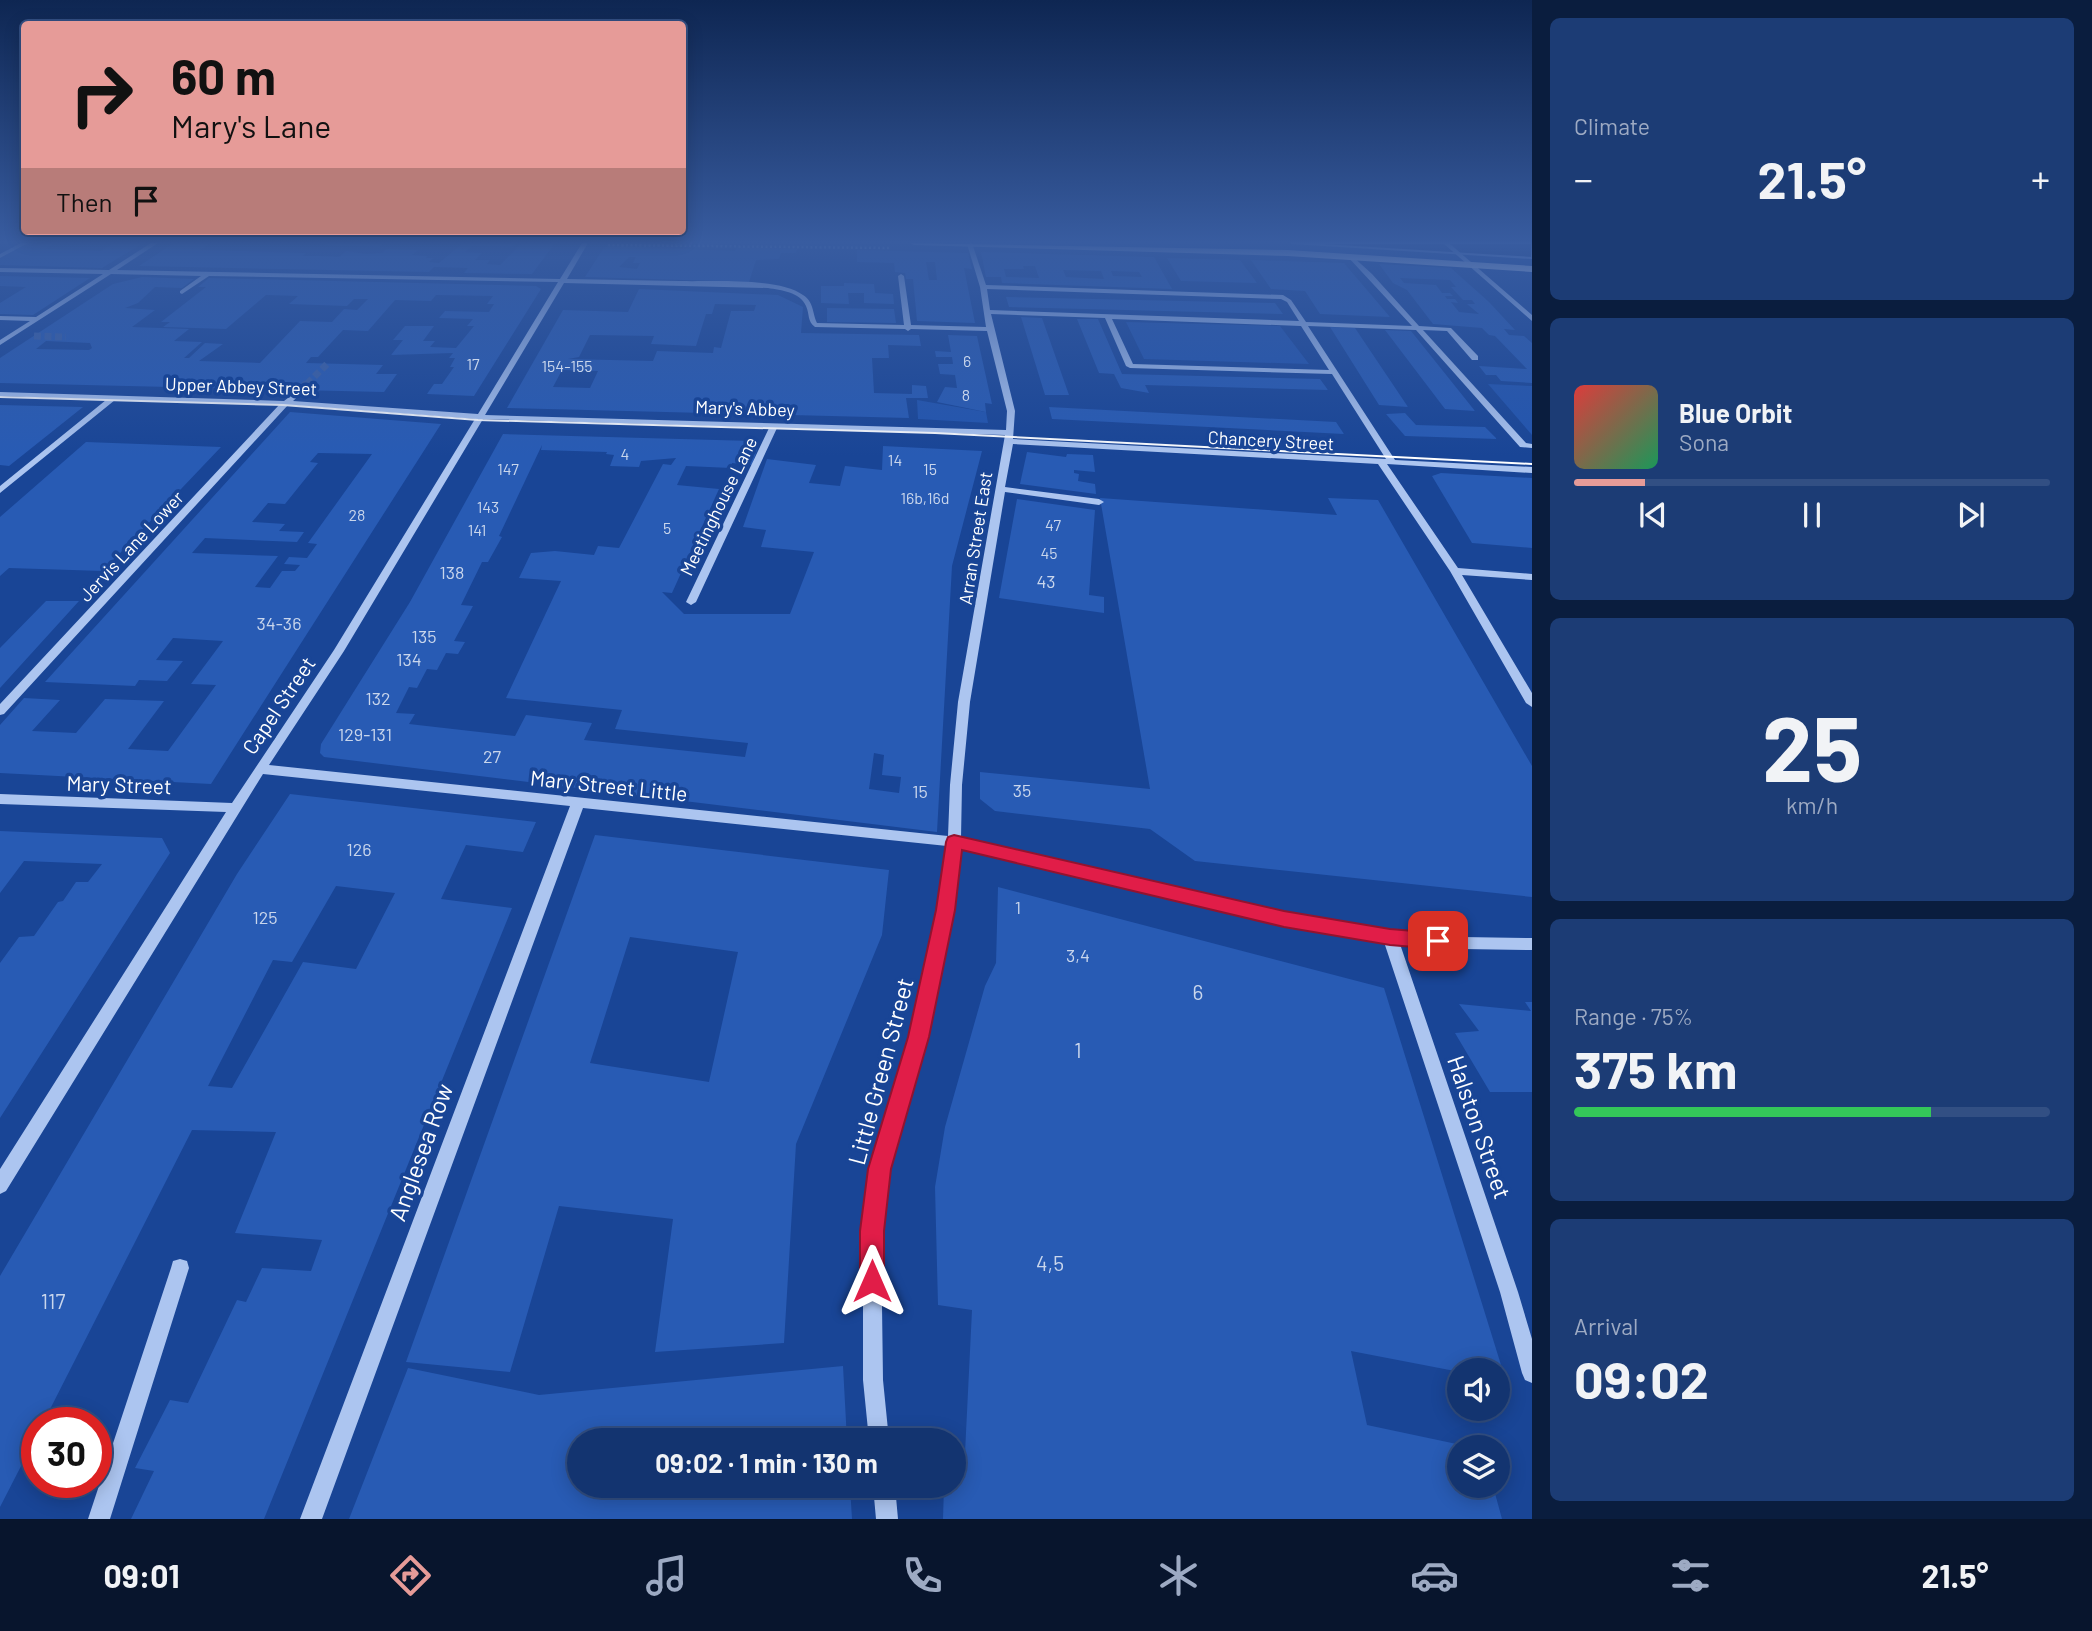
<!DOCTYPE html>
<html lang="en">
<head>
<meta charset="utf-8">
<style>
	:root { --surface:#133470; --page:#1c3c75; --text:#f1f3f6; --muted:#9daac3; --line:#324f83; --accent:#e69b98 }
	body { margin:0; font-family:Barlow,sans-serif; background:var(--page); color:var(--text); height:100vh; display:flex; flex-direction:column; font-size:26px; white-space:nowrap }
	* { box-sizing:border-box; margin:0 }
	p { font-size:23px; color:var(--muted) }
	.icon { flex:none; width:38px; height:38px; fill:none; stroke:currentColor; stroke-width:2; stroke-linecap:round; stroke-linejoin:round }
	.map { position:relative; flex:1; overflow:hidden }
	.drawer { display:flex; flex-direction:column; gap:18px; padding:18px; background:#0a1d3e; width:560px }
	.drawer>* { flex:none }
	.banner { position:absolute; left:21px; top:21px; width:665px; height:214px; border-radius:7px; box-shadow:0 4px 18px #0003,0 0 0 2px var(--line); background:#e69b98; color:#111; overflow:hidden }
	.fabs { position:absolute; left:1447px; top:1358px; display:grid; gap:14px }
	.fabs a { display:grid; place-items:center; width:63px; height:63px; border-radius:50%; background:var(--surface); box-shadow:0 4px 18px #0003,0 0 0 2px var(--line); font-size:35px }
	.speed { position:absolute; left:21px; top:1407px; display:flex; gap:14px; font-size:35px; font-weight:700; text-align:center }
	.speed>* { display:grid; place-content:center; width:91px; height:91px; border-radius:50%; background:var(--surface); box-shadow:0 4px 18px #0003,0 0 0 2px var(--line); line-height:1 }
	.speed .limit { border:10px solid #d22; background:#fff; color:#111 }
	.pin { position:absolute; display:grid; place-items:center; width:60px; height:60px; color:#fff; margin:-30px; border-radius:14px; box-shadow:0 4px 10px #0006 }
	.me { position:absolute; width:77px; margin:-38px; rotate:0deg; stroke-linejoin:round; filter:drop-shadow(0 0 5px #0008) }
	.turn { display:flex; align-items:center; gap:24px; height:147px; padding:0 35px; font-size:32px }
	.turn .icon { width:91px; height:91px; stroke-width:2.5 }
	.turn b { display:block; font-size:49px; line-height:60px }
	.then { display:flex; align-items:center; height:66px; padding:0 35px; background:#0003; gap:14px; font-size:26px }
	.big { font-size:52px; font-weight:700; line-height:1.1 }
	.drawer .card { flex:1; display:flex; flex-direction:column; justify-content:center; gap:10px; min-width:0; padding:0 24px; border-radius:10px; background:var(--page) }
	.drawer .dial { align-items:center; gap:0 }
	.dial b { font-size:91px; line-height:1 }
	.song { display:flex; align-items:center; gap:21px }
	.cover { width:84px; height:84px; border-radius:10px; background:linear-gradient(135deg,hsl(0 70% 55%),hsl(150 70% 35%)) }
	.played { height:7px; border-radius:4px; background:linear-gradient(90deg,var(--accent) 15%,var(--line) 15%) }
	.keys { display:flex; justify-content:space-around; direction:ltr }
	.heat { display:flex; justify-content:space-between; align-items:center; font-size:38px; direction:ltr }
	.charge { height:10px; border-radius:5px; background:linear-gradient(90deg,#34c759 75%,var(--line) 0) }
	.trip { position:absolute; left:567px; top:1428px; width:399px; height:70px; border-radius:35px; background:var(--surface); box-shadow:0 4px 18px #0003,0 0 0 2px var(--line); font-weight:700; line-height:70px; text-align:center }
	.dock { display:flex; height:112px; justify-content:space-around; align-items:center; background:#08152d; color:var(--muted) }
	.dock .icon { width:49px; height:49px }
	.dock .active { color:var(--accent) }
	.dock b { font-size:32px; color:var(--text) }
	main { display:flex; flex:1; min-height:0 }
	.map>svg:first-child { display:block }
</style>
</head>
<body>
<main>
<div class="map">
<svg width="1532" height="1519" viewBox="0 0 1532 1519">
	<rect width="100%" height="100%" fill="#194596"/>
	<!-- green -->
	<path fill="#2255af" d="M1126,322L1280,326L1309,364L1144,359Z
		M1488,384L1532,386V435Z
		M917,400L986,412L988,423L918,419Z"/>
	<!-- water -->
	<path fill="#113273" stroke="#9fbef2" stroke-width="2" d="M1291,243H1532V258Z"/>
	<!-- building -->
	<path fill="#285bb4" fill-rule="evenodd" d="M28,243H55L45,249L101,251L114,243H143L102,268L0,265V258Z
		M174,243H210L200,250L306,253L303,256H320L339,257L346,251L366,254L382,253L386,249L418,250L412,255L427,256L426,258H433L429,262L439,263L463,243H516L512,247L472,246L465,252L482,253L475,260H490L487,264L500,265L522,243H555L532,274L464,273L468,268L434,267L429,272L139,266Z
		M325,243H384L379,247L325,245Z
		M608,246L735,251L737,247L797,249L796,253H781L779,259L756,260L749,282L585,277L603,249ZM629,257H636L633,263H640L637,269L619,267Z
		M857,250L968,253L972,269L964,268L975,323L917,321L913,279H906L905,273L895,272L894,263L857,262ZM926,262H935L937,280H929Z
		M981,252L1154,257L1172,289L1002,283L1001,277H986ZM1023,266H1035L1039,278L1006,277L1004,269H1024ZM1063,270L1101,271L1104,279L1066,277ZM1111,271L1139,272L1142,277L1113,276Z
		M1167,258L1240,260L1257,283L1181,281Z
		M1251,260L1344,263L1390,317L1320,314L1305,291L1271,289Z
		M1379,264L1451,268L1489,302L1515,330L1504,329L1509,335L1524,336L1532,343V383L1501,381L1496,375H1486L1479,366L1527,369L1495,336L1489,335L1482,328L1433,324L1407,290L1393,283ZM1400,278L1450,280L1456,287H1451L1463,300H1472L1475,304H1467L1479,314L1459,312L1451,302L1458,303L1455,299H1447L1445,296H1453L1450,293H1442L1436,285L1404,283Z
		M0,276L90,278L33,315L0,314V303L26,287L0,286Z
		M142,277L194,279L182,288L155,287L138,303L125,308L155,310L132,327L189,329L174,341L202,342L184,358H189L205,343L223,344L199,361L260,363L300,321L332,322L344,309L357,310L368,299H354L347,306L289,304L298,296L266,295L226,329L163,327L170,322H161L206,287H198L209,278L536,286L541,289L474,396L427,394L434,384H442L454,367H450L455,358H449L453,353L391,355L403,340H393L405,326H434L423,341H435L430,347L456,348L474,326H467L473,319L439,318L445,311L489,312L494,304H487L493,296L436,295L431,301L395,300L368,331L343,330L318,357H311L306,363L383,365L376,374H397L384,392L0,383V358L113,284ZM46,341L90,343L92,348L89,350L36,349Z
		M844,283L874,284L875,293L893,294L894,304L864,303V293H848L849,304L821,303V286H844Z
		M639,289L778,295L803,307L801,333L919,335L921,346L888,345L889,358H872L874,393L912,394V385L926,386L928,398H906L909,418L507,408L563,310L628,312ZM715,304L756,305L754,311H731L721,348L714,347L713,353L657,351L653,361L568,359L579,357L590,335L654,336L651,344L696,346L706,314H712ZM562,370L598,371L590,388L553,387Z
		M1006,297L1275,303L1283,314L1009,307Z
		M827,308L894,309L896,323L827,322Z
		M1021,317L1042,318L1069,395H1045Z
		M1077,319H1098L1122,374L1320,379L1328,390L1145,385L1149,393L1121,388L1114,374L1099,373Z
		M1330,327L1355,328L1408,407L1379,405Z
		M1385,330L1411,331L1475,411L1445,409Z
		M948,335L977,336L992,404L985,403L986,412L937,402L945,387L957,388L955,375L940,374L938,364H953L952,357H936L935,351L951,352Z
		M0,405L83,407L9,466L0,465Z
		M1049,407L1336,422L1344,434L1052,419Z
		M290,412L441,424L211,784L0,773V725L24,698L60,700L32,731L76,733L105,699L164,701L128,749L168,751L216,685L191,684L223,641L173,638L156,660L183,661L167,681L139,680L135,686L45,682ZM318,453L372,454L308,543L317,544L307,558L289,557L284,564L300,565L295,571H282L270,588L255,587L278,556L192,553L205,538L297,542L304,532L279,531L285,524L252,522L268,503L285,504L318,463L310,462Z
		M1405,413L1416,425L1485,427L1497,439L1405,436L1386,414Z
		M503,434L753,441L759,444L752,465L732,463L731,468L686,466L677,485L719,489L672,593L662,592L684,614H790L814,552L761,547L766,530L743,527L767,459L816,465L809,483L840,486L845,466L882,470L883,446L982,451L952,566L937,832L324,757L320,753L321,744L410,602ZM542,445L541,450L607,452L606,454L614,455L610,466L639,467L641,461L676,458L671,465L663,464L619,548L598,546L594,555L555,551L531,553L519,578L561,581L506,698L622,710L615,729L748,743L745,757L584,740L592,723L526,715L515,736L409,724L415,714L396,713L409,687L417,688L427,669L437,670L446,653L458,654L465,642L454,641L473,606L461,605L482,562H488L502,537L499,536ZM874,753L884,755L882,775L901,777L899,793L869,789Z
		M86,442L221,447L103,571L9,568L0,576V517Z
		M1027,452L1066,457L1067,454L1093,455L1095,472L1074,470V473L1079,474L1078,481L1095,484L1096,494L1020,484Z
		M1441,473L1532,478V548L1472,543L1432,476Z
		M1100,498L1337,515L1328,498L1378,500L1532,766V897L1195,861L1150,829L995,811L980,799V772L1150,789Z
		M1017,499L1095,510L1089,595L1104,597V613L999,598Z
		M46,601H79L0,688V648Z
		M290,794L536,822L523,852L466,845L441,899L512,908L264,1519H131L154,1471L135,1468L170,1400L188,1403L237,1300L246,1302L262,1268L311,1271L322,1240L235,1233L276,1132L192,1130L43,1423H37V1435L0,1507V1276L237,874ZM336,886L395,893L356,969L303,962L232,1088L208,1086L273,960L292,962Z
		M0,831L162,838L170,853L0,1118V963L19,937L34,936L58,902L63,901L76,882H88L102,864L24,861L0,893Z
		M595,835L889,870L882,935L796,1144L784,1343L655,1352L673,1219L559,1206L510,1372L406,1362ZM630,937L738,952L709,1082L590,1063Z
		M998,887L1384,988L1506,1381L1498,1380V1370L1460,1372L1351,1351L1367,1425L1466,1446L1460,1447V1486H1493L1502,1519H943L944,1486H954V1450L965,1453L972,1310L938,1305L935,1187L945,1127L985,986L996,963Z
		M1525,1002H1532V1092H1490L1455,1033L1479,1031L1459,1004L1531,1011Z
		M843,1366L847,1440H579V1486H850L852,1519H349L408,1368L539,1395Z"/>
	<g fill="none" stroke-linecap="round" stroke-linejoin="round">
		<!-- minor-tunnel-far1 -->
		<path stroke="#3c61a6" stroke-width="7" stroke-dasharray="7 3.5" stroke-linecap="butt" d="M34,336L66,337
			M307,384L328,363"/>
		<!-- minor-tunnel -->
		<path stroke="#3c61a6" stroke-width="9" stroke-dasharray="9 4.5" stroke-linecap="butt" d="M301,390L309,382"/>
		<!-- path -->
		<path stroke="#acc5f0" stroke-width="2.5" stroke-dasharray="2 2.5" stroke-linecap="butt" d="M690,243H695
			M608,245L890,248"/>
		<!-- minor -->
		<path fill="#acc5f0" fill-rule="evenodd" d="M21,243H28L0,258V254Z
			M151,243H158L117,270L560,279L582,243H588L567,279C604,280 642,280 680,281C711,282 779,277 803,295C814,302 812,312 817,323L904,325L898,276L901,274L904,276L911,325L986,327L980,287L967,244L972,243L986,285L1283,295L1291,300L1306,322L1412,326L1348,257L1350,254L1372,274L1419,326L1451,328L1478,356V360H1472L1447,331L1423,330L1526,443L1532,444V448L1520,447L1416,330L1308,326L1395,460L1532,467V473L1387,464L1458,568L1532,574V580L1462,575L1532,693V707L1526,703L1450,571L1378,464L1013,444L1005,487L1099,499L1104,502L1099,505L1005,492L970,702L962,785L961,838L1284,913L1390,931L1462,937L1532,938V950L1462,949L1400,944L1518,1292L1532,1339V1383L1525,1380L1522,1373L1500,1292L1384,942L1284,925L960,848L953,910L926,1036L888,1169L881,1231L883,1380L889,1440H869L863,1380V1231L870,1169L910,1036L939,910L947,846L583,808L322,1519H300L570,806L263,774L6,1191L0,1194V1169L226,812L0,804V794L232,803L334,650L475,419L288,405L4,714L0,715V704L279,405L115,400L0,493V486L106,400L0,396V392L284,401L301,388L305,390L293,401L478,414L558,282L209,276L182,294L180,293V291L201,276L111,274L0,345V340L30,321L0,320V316L36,317L103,274L0,272V268L109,270ZM564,283L768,288C781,290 800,292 806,306C810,315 807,321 815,327L905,329L908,331L911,329L987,331L1007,411L1006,430L485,415ZM987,289L1281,299L1287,302L1299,321L990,310ZM991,314L1105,318L1126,366L1130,368L1332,374L1386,459L1013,439L1015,411ZM1112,319L1301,326L1329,370L1133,364ZM483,419L769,428L686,602L691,605L696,602L777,428L1005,435L958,702L950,785L948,836L269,765L344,651Z
			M1443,243H1449L1532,315V321Z
			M180,1259L187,1261L189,1268L110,1519H88L171,1268L173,1261Z
			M873,1486H895L898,1519H876Z"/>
		<!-- major -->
		<path fill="#f5f8ff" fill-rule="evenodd" d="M910,243L1288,250L1532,266V272L1288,256L914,245Z"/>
		<!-- tram -->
		<path stroke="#fff" stroke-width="2" d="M0,397L283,405L478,420L935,433L1532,464"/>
	</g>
	<!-- sky -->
	<linearGradient id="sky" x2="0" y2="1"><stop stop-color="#0e2652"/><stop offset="0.53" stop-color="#385ca0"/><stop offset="1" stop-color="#385ca0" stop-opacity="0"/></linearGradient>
	<rect width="1532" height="456" fill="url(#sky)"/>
	<!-- route -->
	<path fill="#e11d48" stroke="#92132f" stroke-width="2" d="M954,835L1284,911L1390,929L1438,933L1445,935L1448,941L1445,946L1438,949L1390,945L1284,927L962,850L955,910L929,1037L891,1169L884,1231V1281L881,1289L872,1293L864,1289L860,1281V1231L868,1169L908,1037L936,910L946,842L948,837Z"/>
	<g text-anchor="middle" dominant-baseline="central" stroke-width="7" stroke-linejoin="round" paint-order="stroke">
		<!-- far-number labels -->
		<g font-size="16" fill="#c9d6ec">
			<text x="967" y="360">6</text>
			<text x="473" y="363">17</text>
			<text x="567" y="365">154-155</text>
			<text x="966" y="394">8</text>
			<text x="625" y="453">4</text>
			<text x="895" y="459">14</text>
			<text x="508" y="468">147</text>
			<text x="930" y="468">15</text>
			<text x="925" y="497">16b,16d</text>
			<text x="488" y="506">143</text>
			<text x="357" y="514">28</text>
			<text x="1053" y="524">47</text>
			<text x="667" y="527">5</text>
			<text x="477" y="529">141</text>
			<text x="1049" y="552">45</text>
		</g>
		<!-- far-street labels -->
		<g font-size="18" fill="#fff" stroke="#194596">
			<text transform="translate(241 386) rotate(2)">Upper Abbey Street</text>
			<text transform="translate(745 408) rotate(2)">Mary's Abbey</text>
			<text transform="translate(1271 440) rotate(3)">Chancery Street</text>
			<text transform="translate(718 506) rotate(-64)">Meetinghouse Lane</text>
			<text transform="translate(975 538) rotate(-81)">Arran Street East</text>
			<text transform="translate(131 546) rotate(-47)">Jervis Lane Lower</text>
		</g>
		<!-- number labels -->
		<g font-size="18" fill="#c9d6ec">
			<text x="452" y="572">138</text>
			<text x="1046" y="581">43</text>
			<text x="279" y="623">34-36</text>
			<text x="424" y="636">135</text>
			<text x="409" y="659">134</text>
			<text x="378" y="698">132</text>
			<text x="365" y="734">129-131</text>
			<text x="492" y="756">27</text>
			<text x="1022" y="790">35</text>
			<text x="920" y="791">15</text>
			<text x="359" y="849">126</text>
			<text x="1018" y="907">1</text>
			<text x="265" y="917">125</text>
			<text x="1078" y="955">3,4</text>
		</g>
		<!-- street labels -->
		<g font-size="21" fill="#fff" stroke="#194596">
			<text transform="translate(278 705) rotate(-56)">Capel Street</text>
			<text transform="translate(119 784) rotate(2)">Mary Street</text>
			<text transform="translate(609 785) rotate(6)">Mary Street Little</text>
		</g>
		<!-- near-number labels -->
		<g font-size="21" fill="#c9d6ec">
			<text x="1198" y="991">6</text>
			<text x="1078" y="1049">1</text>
			<text x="1050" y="1262">4,5</text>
			<text x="53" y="1300">117</text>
		</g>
		<!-- near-street labels -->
		<g font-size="24" fill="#fff" stroke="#194596">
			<text transform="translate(880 1071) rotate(-75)">Little Green Street</text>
			<text transform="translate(1480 1127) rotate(71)">Halston Street</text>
			<text transform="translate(420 1152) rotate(-70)">Anglesea Row</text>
		</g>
	</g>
</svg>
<div class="fabs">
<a><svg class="icon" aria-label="sound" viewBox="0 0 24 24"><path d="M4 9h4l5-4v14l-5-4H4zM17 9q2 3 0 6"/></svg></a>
<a><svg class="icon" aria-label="layers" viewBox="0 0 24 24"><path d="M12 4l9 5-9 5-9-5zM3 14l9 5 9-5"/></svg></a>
</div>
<div class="speed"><div class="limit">30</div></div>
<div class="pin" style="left:1438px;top:941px;background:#d93025"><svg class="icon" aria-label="arrive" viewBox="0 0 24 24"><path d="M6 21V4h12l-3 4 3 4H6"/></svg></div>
<svg class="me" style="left:872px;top:1281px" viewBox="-20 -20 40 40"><path d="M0-17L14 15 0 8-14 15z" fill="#e11d48" stroke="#fff" stroke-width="4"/></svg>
<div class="trip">09:02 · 1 min · 130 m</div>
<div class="banner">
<div class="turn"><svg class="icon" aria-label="right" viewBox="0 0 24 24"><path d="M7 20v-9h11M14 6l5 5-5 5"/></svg><div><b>60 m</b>Mary's Lane</div></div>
<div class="then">Then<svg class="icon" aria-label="arrive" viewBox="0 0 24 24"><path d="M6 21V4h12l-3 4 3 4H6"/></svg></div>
</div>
</div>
<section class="drawer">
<div class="card"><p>Climate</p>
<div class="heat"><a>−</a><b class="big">21.5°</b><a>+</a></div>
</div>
<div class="card">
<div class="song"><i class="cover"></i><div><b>Blue Orbit</b><p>Sona</p></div></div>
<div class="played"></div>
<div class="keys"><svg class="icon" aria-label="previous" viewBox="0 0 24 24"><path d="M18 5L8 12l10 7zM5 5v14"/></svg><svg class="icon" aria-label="pause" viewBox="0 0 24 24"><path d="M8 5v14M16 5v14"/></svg><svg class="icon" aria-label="next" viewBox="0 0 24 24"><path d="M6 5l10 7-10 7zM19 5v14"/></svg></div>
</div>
<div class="card dial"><b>25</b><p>km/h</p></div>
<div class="card"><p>Range · 75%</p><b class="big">375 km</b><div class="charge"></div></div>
<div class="card"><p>Arrival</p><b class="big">09:02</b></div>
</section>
</main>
<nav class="dock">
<b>09:01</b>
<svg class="icon active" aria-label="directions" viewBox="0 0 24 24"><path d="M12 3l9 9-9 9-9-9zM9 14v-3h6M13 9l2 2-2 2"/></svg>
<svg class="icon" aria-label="music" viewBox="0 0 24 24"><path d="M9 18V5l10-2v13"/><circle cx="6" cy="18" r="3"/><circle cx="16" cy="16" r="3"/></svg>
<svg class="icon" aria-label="phone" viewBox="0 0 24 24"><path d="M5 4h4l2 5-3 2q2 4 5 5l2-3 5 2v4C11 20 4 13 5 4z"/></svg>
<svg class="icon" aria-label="climate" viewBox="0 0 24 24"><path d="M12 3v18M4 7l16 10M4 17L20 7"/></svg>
<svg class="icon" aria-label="car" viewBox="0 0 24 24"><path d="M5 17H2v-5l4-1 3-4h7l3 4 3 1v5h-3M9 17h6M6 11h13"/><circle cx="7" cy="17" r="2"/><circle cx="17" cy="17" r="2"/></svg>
<svg class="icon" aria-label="filters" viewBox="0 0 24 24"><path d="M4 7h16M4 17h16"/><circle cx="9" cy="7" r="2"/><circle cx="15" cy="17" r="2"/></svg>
<b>21.5°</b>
</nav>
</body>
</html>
